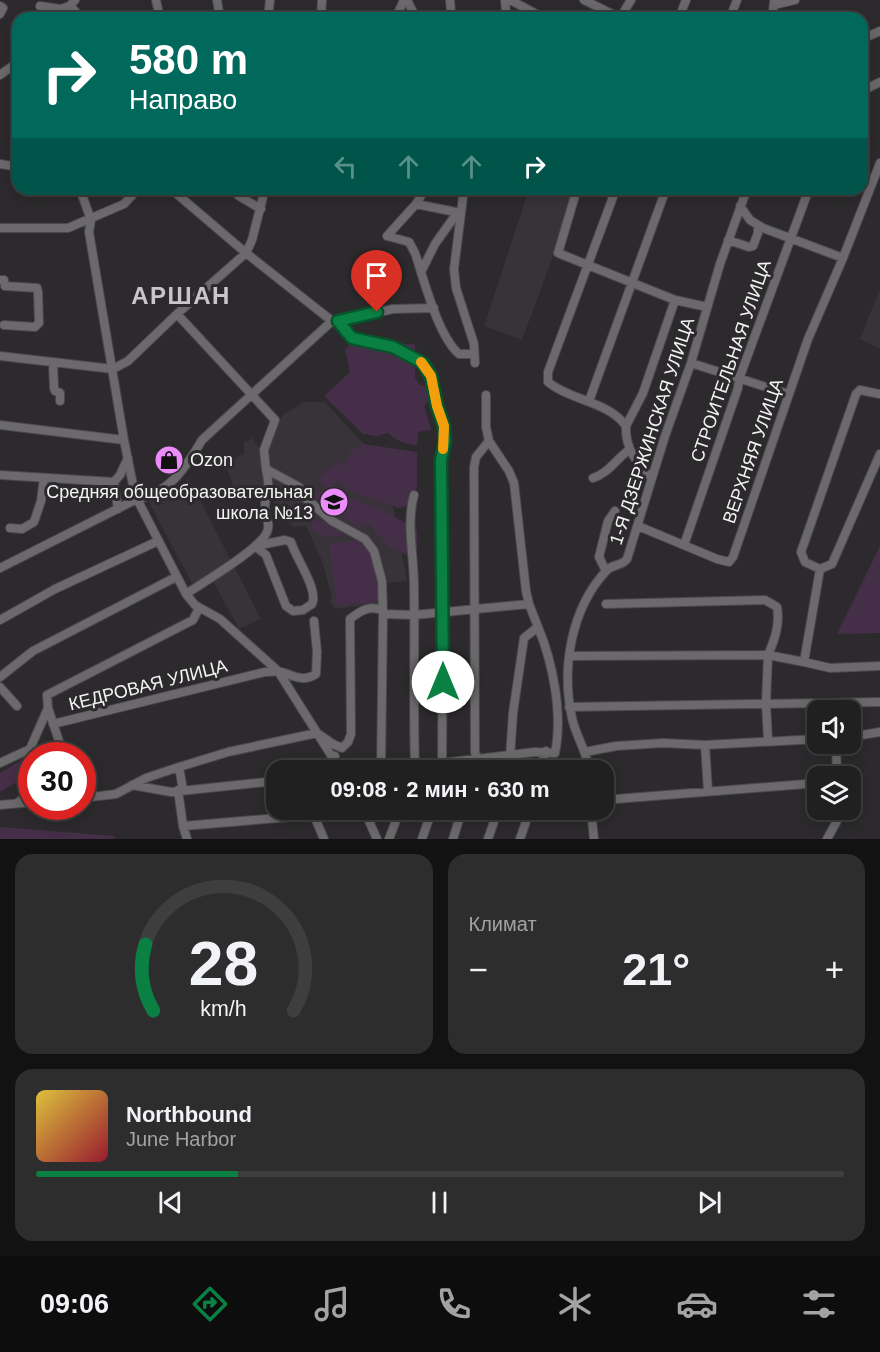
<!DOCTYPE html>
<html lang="ru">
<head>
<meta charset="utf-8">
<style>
	:root { --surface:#212021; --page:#2d2d2e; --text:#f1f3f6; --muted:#a2a3a5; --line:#3e3e3f; --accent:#0b8043 }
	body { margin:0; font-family:Helvetica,sans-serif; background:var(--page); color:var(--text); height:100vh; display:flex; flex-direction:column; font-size:22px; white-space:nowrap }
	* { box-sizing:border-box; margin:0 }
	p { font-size:20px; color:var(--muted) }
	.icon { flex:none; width:33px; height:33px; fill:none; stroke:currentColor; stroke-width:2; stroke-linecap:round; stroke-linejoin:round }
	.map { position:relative; height:839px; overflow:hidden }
	.panel { display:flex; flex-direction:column; gap:15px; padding:15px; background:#121212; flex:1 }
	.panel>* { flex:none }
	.hud { position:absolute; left:12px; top:12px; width:856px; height:183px; border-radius:18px; box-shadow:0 3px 15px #0003,0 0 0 2px var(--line); background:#00695c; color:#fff; overflow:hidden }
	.buttons { position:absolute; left:807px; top:700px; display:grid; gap:12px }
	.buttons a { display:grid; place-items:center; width:54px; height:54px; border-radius:12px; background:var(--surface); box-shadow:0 3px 15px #0003,0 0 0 2px var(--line); font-size:30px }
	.speed { position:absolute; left:18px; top:742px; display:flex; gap:12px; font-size:30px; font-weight:700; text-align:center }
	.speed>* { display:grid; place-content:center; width:78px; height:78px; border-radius:50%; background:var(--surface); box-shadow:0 3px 15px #0003,0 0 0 2px var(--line); line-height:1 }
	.speed .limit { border:9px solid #d22; background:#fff; color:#111 }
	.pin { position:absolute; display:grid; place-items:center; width:51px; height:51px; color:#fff; margin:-62px -26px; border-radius:50% 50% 50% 0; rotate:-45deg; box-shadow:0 0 6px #0007 }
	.pin .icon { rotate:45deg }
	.me { position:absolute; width:66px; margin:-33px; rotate:0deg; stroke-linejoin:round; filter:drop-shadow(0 0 4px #0008) }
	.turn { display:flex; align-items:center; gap:21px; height:126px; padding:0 18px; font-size:27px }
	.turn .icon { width:78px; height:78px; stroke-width:2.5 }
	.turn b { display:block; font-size:42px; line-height:51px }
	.lanes { display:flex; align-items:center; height:57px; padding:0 18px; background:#0003; justify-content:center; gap:30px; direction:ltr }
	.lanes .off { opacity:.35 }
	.big { font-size:45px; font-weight:700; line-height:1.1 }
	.panel .card { flex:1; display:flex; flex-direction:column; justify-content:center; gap:9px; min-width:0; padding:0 21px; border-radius:18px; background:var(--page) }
	.panel .dial { align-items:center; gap:0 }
	.dial svg { height:156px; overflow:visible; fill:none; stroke:var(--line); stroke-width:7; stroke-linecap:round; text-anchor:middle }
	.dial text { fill:var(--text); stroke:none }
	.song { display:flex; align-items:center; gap:18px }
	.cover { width:72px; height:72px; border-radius:9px; background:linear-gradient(135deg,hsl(50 70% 55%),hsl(350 70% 35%)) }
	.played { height:6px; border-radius:3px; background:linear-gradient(90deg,var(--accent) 25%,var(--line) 25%) }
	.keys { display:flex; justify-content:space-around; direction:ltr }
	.heat { display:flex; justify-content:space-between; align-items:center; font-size:33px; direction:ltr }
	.panel .tiles { flex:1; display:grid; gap:15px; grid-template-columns:1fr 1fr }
	.card:last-child { grid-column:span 2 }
	.trip { position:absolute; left:266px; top:760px; width:348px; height:60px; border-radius:18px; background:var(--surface); box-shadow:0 3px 15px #0003,0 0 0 2px var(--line); font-weight:700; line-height:60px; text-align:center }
	.menu { display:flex; height:96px; justify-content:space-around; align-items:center; background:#0d0d0d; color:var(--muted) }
	.menu .icon { width:42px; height:42px }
	.menu .on { color:var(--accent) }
	.menu b { font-size:27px; color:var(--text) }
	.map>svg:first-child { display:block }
</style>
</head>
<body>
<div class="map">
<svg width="880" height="839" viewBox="0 0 880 839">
	<rect width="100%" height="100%" fill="#2c2a2c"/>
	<!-- built -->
	<path fill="#383239" d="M529,189H573L552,259L522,340L484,326Z
		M880,289V349L860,339Z
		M304,402H325L386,468L407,581L380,584L381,603L335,609L330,601L332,598L322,561L306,526L293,527L283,510L279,512L270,494L274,490L270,481L266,454L277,422L286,413Z
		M252,438L263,453L267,488L238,498L224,462L244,454V443Z
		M189,479L261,619L239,629L211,577L192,583L147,499Z"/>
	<!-- green -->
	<path fill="#452f48" d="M355,340L379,345L415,344V378L420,385L428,386C434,395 430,399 424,406L431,430L418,432L417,445C406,445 395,440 388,433L376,436L363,434L324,396L350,372L345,350Z
		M363,444L417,452V485L413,501L408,506L399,508L345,490L340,480L327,490L318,478L339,461L344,466L351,451Z
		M314,490L343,496L381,509L417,530V547L409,556L389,547L369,524H362L357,529L343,514L316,499L310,493Z
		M313,520C324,522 340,525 343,536C328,538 319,537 310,524Z
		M373,538L381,601L337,606L329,544Z
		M880,546V633L837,634Z
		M21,760L26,777L0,792V773Z
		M0,827L114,836L116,839H0Z"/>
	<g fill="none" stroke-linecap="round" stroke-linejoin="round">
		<!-- minor casing -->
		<g stroke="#4a494b" stroke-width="10">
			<path id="minor" d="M156,0L160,18
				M217,0L220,18
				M407,0L416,18
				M450,0L451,12L454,18
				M510,0L544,18
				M584,0L620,18L631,0
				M774,5L795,0
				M0,6L3,8L0,14
				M40,6L60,9L70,6
				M70,6L82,18
				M59,18L75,0
				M268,18L270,0
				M321,18L322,0
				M392,18L398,13L404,0
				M502,18L506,12L505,0
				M679,18L686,0
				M730,18L737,0
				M772,18L774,2
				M862,39L880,31
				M0,75L18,62
				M862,91L880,82
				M0,164L18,167
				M80,189L91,220L89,232L124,440L134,490L137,499L186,594L195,605L220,619L278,671L341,771
				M232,189L239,196L261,209
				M464,189L454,269L456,288L474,344L475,363
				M577,189L558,253L675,300L707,307
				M616,189L548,372V382C571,401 608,401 626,426L643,393L675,300
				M416,204L425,189
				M740,206L750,220L763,228L843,258L880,163
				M461,213L416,204L387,236L409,242L415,253C424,280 438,336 459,354H474
				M0,228H68L124,204L138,189
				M728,240L749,247L753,246L758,233V225
				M421,272L435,244L457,213
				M0,280H4
				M434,308L393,309L338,321L352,338L393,347L423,363L431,376L434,395L444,426L445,441L441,460L443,612L442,771
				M177,314L275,420L264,450L266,469
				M4,325L35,327L39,323L38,292L37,288L5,286
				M0,356L113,369L128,361L177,314L246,253L252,240L265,189
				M53,363L54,388L55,391L60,393V401
				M691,363L788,394
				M486,395V427L489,441
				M589,401L666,189
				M0,425L124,440
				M626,426C625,448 636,463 652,478
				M880,454L832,564L820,569L804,662L830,668L880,666
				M0,475L114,482
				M593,478C609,473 616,459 629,450
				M118,509L114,482L120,475L128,458
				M638,526L717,559L729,562L733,557L808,339L843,258
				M10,528L22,529L34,522L41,501L44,478
				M285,540L291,542C296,559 319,590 312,604L303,610L293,611L286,606L266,555L255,546Z
				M684,545L738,388L739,379L809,189
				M0,568L137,499C170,493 186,467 202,440L332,321L246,253L171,189
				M820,569L805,562L801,552L856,394L860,390L880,394
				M606,571L599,557L608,521L615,511
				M186,594C205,581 259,550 267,532C271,524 265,517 265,509C264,501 268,494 268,487C269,482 267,475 266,469L299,487L302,495L332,521L365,539L374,551L382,581L383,614L414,615L529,604
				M606,604L765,600L777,607C780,624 775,639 768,655L804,662
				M0,620L55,589L158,541
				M569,656L768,655L766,703L768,741
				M0,677L33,651L176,577
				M0,687L17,706
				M569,707L880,702
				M53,724L265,672C270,672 275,671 281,672C293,675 303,683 316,674L317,652L314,621
				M850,737L880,732
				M836,744L837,777
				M705,745L708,791
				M30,749L32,762
				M585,752L616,746L663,743L705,745L818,739
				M64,756L48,708L47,695L193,620L199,608
				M0,763L30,749L48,708
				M339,768L355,771
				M381,769L383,614
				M318,771L335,756
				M374,771L535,752L555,753C563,714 553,663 538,627
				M413,771L415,765C413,705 415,646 414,586C414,556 406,524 414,495
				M474,771L478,759L475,753L474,467L476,457L489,441L509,471L514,483L526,591L529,604L538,627L524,638L513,713L509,771
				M539,771L546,751
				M589,771C588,753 576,737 572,718C561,668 571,608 607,570C613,564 622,566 627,559L665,436L691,363L720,264L747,189
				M132,785L171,792L276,781
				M178,790L183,826L187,839
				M183,790L179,767L228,752L317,733L333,744L342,748L348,742L351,734L350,619C360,611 371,604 383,611
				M82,798L116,794L146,778L179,767
				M603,800L818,783
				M17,803L32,792
				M0,805L32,802
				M364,810L377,839
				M591,810L594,839
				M313,813L324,839
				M183,826L314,815
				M389,839L400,810
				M422,839L432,810
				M453,839L462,810
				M488,839L498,810
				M520,839L530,810
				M827,839L837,821V810"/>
		</g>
		<!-- minor -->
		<use href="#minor" stroke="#6b696b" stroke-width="8"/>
	</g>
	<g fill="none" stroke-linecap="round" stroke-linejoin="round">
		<!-- route casing -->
		<g stroke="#07532c" stroke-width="15">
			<path id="route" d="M377,312L338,321L352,338L393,347L423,363L431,376L437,406L444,426L445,441L441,460L443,682"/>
		</g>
		<!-- route -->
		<use href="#route" stroke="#0b8043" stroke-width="10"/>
		<!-- slow -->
		<path stroke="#f59e0b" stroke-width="10" d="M421,362L431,376L437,406L444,426L443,449"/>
	</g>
	<!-- icons -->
	<defs>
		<g id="shop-disc" transform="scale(1.5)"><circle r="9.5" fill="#ec8cfb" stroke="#2c2a2c"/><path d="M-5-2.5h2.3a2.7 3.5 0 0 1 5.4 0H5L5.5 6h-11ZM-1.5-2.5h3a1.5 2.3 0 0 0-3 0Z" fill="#111"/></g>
		<g id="school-disc" transform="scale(1.5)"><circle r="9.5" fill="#ec8cfb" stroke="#2c2a2c"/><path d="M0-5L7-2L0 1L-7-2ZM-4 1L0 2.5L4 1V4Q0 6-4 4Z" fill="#111"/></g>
	</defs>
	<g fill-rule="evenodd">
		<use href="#shop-disc" x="169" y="460"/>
		<use href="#school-disc" x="334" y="502"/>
	</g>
	<g text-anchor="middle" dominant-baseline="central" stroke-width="6" stroke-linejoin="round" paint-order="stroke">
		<!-- street labels -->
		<g font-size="18" fill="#f5f4f5" stroke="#2c2a2c">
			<text transform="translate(731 361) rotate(-71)">СТРОИТЕЛЬНАЯ УЛИЦА</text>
			<text transform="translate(652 431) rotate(-72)">1-Я ДЗЕРЖИНСКАЯ УЛИЦА</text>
			<text transform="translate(753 451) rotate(-71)">ВЕРХНЯЯ УЛИЦА</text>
			<text transform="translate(148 685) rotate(-14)">КЕДРОВАЯ УЛИЦА</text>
		</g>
		<!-- poi labels -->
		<g font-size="18" fill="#f5f4f5" stroke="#2c2a2c" text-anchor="start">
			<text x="190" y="460">Ozon</text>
			<text x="313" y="492" text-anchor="end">Средняя общеобразовательная<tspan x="313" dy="21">школа №13</tspan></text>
		</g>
		<!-- district labels -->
		<g font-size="24" font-weight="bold" letter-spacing="1.5" fill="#c8c6c8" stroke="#2c2a2c">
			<text x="181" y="295">АРШАН</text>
		</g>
	</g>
</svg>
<div class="buttons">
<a><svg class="icon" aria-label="sound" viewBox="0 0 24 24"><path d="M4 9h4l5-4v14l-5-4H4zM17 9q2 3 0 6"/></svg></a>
<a><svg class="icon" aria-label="layers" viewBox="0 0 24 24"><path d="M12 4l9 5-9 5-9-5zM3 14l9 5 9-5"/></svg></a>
</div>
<div class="speed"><div class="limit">30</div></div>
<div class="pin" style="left:377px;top:312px;background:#d93025"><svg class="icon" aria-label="arrive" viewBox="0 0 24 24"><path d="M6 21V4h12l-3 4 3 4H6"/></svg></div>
<svg class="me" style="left:443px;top:682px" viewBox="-20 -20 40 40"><circle r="19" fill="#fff"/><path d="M0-13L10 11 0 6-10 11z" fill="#0b8043"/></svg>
<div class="trip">09:08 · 2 мин · 630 m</div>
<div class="hud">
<div class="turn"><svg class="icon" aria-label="right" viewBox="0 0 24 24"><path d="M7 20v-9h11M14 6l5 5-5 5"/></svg><div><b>580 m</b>Направо</div></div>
<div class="lanes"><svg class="icon off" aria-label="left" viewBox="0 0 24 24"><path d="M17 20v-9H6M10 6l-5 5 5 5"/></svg><svg class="icon off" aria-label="ahead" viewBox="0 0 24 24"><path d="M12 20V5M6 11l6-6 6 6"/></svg><svg class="icon off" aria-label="ahead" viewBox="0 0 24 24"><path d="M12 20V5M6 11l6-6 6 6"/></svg><svg class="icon" aria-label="right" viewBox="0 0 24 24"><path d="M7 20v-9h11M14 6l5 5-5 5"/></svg></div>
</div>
</div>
<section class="panel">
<div class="tiles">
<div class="card dial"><svg viewBox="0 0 100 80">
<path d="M14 69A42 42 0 1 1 86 69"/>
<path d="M14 69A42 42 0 0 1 10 35" stroke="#0b8043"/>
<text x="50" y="56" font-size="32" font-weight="700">28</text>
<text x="50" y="72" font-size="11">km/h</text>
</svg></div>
<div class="card"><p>Климат</p>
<div class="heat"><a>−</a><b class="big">21°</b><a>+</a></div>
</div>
<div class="card">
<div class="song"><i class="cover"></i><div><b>Northbound</b><p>June Harbor</p></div></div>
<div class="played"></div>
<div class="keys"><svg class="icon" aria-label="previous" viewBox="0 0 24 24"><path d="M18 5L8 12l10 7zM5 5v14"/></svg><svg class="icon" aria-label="pause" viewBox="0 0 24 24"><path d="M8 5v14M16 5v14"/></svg><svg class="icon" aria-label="next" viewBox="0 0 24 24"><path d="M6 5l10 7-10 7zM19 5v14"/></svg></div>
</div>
</div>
</section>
<nav class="menu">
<b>09:06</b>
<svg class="icon on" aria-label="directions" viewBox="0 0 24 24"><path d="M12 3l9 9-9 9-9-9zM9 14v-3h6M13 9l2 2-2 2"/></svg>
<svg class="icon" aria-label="music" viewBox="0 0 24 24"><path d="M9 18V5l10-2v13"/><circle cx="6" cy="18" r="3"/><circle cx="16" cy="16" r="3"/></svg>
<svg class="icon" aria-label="phone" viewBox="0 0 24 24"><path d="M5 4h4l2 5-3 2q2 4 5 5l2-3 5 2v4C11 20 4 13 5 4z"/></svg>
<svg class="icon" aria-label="climate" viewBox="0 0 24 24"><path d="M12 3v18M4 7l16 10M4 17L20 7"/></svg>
<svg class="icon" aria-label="car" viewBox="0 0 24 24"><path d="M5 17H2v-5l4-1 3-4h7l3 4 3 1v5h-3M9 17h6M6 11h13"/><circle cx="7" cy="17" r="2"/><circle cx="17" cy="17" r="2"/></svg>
<svg class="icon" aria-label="filters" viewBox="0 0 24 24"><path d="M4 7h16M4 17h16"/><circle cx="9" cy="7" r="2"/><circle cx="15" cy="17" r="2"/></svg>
</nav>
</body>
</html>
